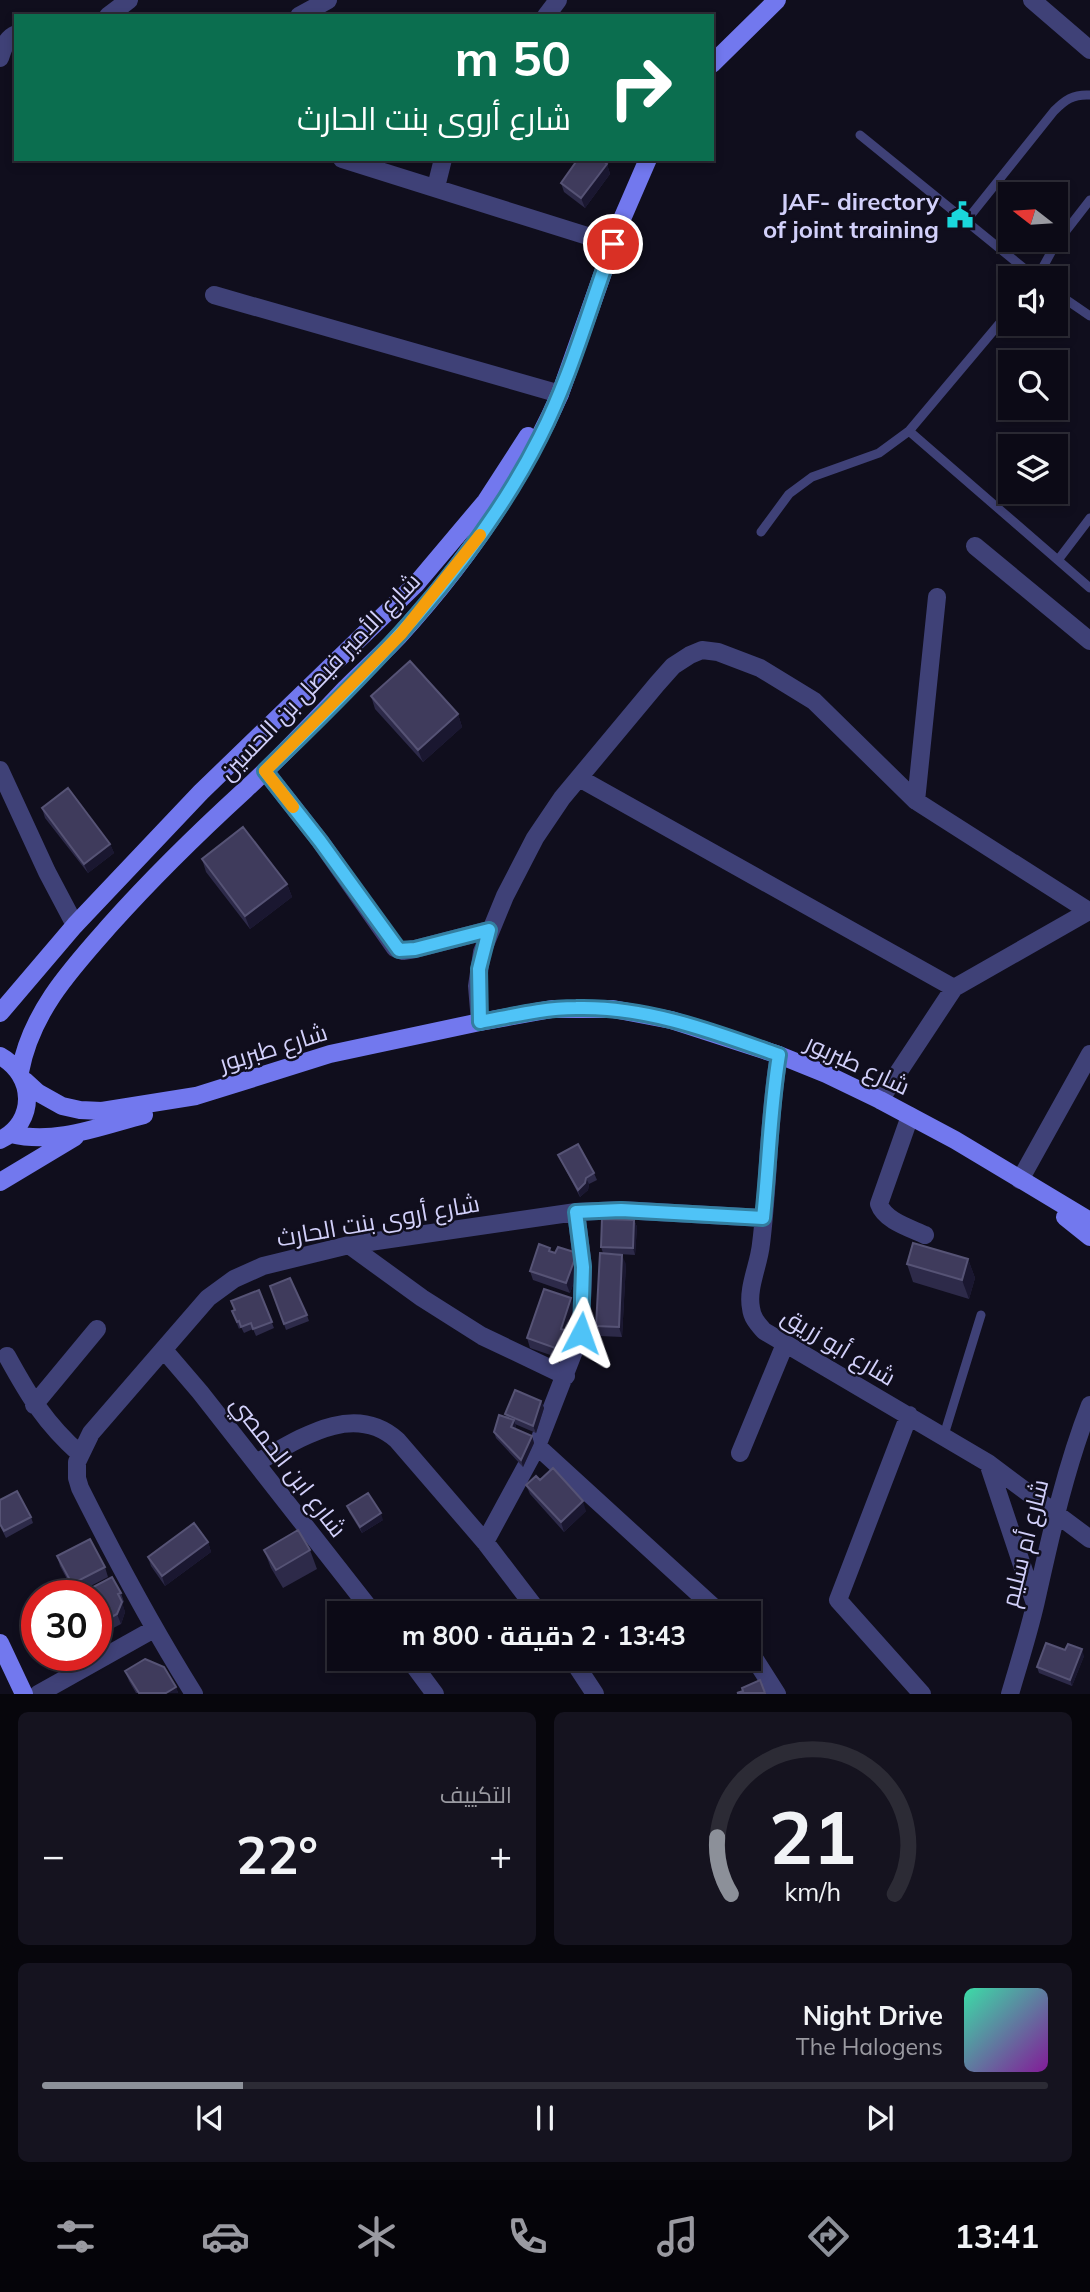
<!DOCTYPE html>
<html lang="ar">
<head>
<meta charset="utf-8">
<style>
	:root { --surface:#0c0a16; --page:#15131f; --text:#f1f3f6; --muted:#9a9aa1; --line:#2c2b35; --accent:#8c9099 }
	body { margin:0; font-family:Mulish,Cairo,sans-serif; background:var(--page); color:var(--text); direction:rtl; height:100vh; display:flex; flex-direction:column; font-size:26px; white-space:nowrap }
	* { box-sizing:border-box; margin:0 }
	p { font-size:23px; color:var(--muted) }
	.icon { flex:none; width:38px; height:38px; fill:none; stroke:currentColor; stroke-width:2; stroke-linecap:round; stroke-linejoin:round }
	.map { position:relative; height:1694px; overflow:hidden; direction:ltr }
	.drawer { display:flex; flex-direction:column; gap:18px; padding:18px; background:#07060c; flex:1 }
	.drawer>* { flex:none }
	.banner { position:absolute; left:14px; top:14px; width:700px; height:147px; border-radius:0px; box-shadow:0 4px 10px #0003,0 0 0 2px var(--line); direction:rtl; background:#0b6e4f; color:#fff; overflow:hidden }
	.needle { width:46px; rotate:287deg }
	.controls { position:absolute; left:998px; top:182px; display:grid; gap:14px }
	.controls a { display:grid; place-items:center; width:70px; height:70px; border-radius:0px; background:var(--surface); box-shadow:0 4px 10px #0003,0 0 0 2px var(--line); font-size:35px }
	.speed { position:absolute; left:21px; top:1580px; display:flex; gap:14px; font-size:35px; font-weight:700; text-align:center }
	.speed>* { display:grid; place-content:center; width:91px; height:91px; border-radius:50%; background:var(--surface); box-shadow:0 4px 10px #0003,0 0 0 2px var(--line); line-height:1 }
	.speed .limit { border:10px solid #d22; background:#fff; color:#111 }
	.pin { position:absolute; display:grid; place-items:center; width:60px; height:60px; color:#fff; margin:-30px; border:4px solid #fff; border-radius:50%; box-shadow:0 2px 7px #0007 }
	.me { position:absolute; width:77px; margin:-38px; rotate:4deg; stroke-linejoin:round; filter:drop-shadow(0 0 5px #0008) }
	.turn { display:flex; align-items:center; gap:24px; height:147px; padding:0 28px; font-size:32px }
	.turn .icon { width:91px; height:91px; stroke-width:2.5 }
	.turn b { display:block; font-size:49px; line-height:60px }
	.big { font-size:52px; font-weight:700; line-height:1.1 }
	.drawer .widget { flex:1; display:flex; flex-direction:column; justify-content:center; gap:10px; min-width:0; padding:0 24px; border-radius:10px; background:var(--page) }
	.drawer .dial { align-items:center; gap:0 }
	.dial svg { height:182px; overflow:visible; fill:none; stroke:var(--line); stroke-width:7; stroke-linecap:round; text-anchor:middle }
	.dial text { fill:var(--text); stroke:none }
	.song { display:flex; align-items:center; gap:21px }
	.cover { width:84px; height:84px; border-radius:10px; background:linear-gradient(135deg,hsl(160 70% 55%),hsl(290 70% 35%)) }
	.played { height:7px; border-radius:4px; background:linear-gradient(90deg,var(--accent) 20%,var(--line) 20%) }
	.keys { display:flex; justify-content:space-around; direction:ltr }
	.heat { display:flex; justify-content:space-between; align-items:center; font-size:38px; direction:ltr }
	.drawer .tiles { flex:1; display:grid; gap:18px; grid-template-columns:1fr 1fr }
	.widget:last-child { grid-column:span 2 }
	.trip { position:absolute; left:327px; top:1601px; width:434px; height:70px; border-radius:0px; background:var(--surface); box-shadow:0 4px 10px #0003,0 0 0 2px var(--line); font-weight:700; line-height:70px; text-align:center; direction:rtl }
	.tab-bar { display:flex; height:112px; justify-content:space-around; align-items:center; background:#050409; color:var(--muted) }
	.tab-bar .icon { width:49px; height:49px }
	.tab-bar .current { color:var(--accent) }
	.tab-bar b { font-size:32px; color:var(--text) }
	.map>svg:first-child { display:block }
</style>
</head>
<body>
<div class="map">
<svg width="1090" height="1694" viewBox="0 0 1090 1694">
	<rect width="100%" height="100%" fill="#100e1d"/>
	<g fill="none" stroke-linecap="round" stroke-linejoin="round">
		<!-- lane -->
		<path stroke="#3f4177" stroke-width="9" d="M860,135L1036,278
			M966,221L1054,111C1065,100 1073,94 1090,95
			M1037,278L1055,245L1090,200
			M1055,292L1090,316
			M909,431L1090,588
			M761,532L789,494L812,477L879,453L909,431L1010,311
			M1058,560L1090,518
			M944,1435L981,1315"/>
		<!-- street -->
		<path stroke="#3f4177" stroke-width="18" d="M1032,0L1090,50
			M108,16L129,0
			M299,16L328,0
			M546,16L558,0
			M0,58C3,49 6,38 16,34
			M342,159L613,244
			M436,187L443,159
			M214,295L560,394
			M975,546L1090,641
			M0,770L47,872L75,925
			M265,771L320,841L395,948L403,951L415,949L489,930
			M579,778L954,988
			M916,801L937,597
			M480,1022L477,986L482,952L505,896L535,838L562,798L657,684L673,666L690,655L702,650L718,652L760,668L814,701L916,801L1090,912
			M779,1055C768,1118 769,1181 761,1244C759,1265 747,1288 751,1308C752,1318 758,1324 764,1331L988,1463L1090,1539
			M880,1100L954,988L1089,911
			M910,1116L879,1204C885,1221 910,1228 925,1235
			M1020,1180L1090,1054
			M349,1245L422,1298L482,1336L566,1376
			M164,1350L200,1392L374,1614
			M7,1356C29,1396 45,1423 80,1454
			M34,1405L97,1329
			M909,1415L838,1600L922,1694
			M537,1446L721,1614
			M740,1453L785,1344
			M256,1463C299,1439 353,1401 397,1440L485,1542L540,1614
			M988,1463L1035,1604
			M485,1542L537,1446L581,1333L583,1267L576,1212
			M749,1650L777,1694
			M409,1659L435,1694
			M572,1659L595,1694
			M38,1694L154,1629
			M194,1694C152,1627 115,1558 80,1488L77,1478V1462L91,1433L208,1298L234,1279L263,1266L349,1245L576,1212L621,1210L763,1218
			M1010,1694C1019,1663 1029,1632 1036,1601C1051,1534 1065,1469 1090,1405"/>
		<!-- secondary -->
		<path stroke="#7278ee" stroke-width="18" d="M712,64L777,0
			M0,1013L75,925L201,792L416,584L486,501L528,436
			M0,1056C35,1075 37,1122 0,1140
			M20,1072C31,1012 71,969 110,925C153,877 198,833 245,790C280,758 313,723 346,688C363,671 382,654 399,636C464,565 521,482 560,394L622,219L648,159
			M25,1081L37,1092L62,1106L80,1110L102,1111L196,1096L330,1054L480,1022L552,1009H613L671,1020L702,1030L779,1055L826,1074L880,1100L955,1140L1090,1221
			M11,1134C56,1145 101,1126 144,1115
			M0,1182L75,1137
			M1065,1217L1090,1237
			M0,1643L24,1694"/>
	</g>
	<!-- wall -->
	<path fill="#2d2a49" d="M607,164L610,174L585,208L564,192L561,183Z
		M371,696L458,714L462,727L423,762L375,709Z
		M42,808L110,844L114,853L88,873L45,818Z
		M202,859L287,884L292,897L250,929L206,872Z
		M558,1155L594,1173L597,1180L589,1184L588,1190L580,1197L561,1161Z
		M634,1220L637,1227L635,1255L603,1253L601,1247Z
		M551,1251L555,1253H577L581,1263L570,1293L533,1280L530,1271Z
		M968,1259L975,1278L969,1299L913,1282L907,1264Z
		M626,1264L622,1337L600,1336L596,1326Z
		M270,1286L307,1315L309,1321L286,1330Z
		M259,1290L274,1328L256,1336L253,1329L244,1333L241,1327L239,1329L232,1311Z
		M575,1308L566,1333L568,1339L562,1359L530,1348L527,1338Z
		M541,1401L544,1408L536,1433L515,1424L516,1426L515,1429L532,1436L534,1443L523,1467L496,1438L494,1432L506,1417L505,1414Z
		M540,1480L586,1511L564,1532L530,1494L526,1485Z
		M0,1500L31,1517L33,1523L6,1538L0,1526Z
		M347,1506L383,1520L362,1533L349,1512Z
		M208,1542L211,1552L165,1586L151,1566L148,1557Z
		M264,1550H310L317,1569L283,1588L271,1568Z
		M57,1556L105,1567L108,1577L75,1594L60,1566Z
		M121,1593L124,1602L122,1603L125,1612L121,1624L100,1635L96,1627V1596Z
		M1065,1650L1084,1656L1072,1686L1039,1673L1037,1667Z
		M125,1671L176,1687L178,1693H136L129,1681Z"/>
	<!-- shaded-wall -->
	<path fill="#1a1730" d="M607,164L610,174L585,208L581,198Z
		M458,714L462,727L423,762L418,750Z
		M110,844L114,853L88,873L84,864Z
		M287,884L292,897L250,929L245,916Z
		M586,1178L589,1184L588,1190L580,1197L578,1190Z
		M634,1220L637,1227L635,1255L633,1248Z
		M577,1253L581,1263L570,1293L566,1283Z
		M622,1255L626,1264L622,1337L619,1327Z
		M968,1259L975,1278L969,1299L962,1280Z
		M571,1298L575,1308L566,1333L568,1339L562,1359L558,1349L561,1329Z
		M541,1401L544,1408L536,1433L533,1426Z
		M514,1420L516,1426L513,1434L511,1427Z
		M532,1436L534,1443L523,1467L521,1460Z
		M583,1501L586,1511L564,1532L561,1522Z
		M381,1513L383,1520L362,1533L360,1527Z
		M208,1542L211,1552L165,1586L162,1576Z
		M122,1602L125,1612L121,1624L117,1614Z
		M1082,1649L1084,1656L1072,1686L1070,1680Z
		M176,1687L178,1693H166Z"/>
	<!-- building -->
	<path fill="#3f3b5c" stroke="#565375" stroke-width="2" d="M578,159H601L607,164L581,198L561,183Z
		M410,661L458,714L418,750L371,696Z
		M68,788L110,844L84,864L42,808Z
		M243,827L287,884L245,916L202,859Z
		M578,1144L594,1173L586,1178L585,1183L578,1190L558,1155Z
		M602,1219L634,1220L633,1248L601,1247Z
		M913,1243L968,1259L962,1280L907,1264Z
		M539,1244L550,1248L549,1251L555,1253L558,1247L577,1253L566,1283L530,1271Z
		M600,1253L622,1255L619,1327L596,1326Z
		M290,1278L307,1315L284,1324L270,1286Z
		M544,1289L571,1298L561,1329L565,1330L558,1349L527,1338Z
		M259,1290L272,1322L253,1329L251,1323L241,1327L239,1321L237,1322L232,1311L235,1310L231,1301Z
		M515,1390L541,1401L533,1426L505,1414Z
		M499,1415L514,1420L511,1427L532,1436L521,1460L494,1432Z
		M553,1468L583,1501L561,1522L526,1485L536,1476L540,1480Z
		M17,1491L31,1517L4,1531L0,1524V1500Z
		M368,1493L381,1513L360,1527L347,1506Z
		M194,1523L208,1542L162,1576L148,1557Z
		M298,1530L310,1550L276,1570L264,1550Z
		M90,1539L105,1567L72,1584L57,1556Z
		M112,1577L121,1593L118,1594L122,1602L117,1614L97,1625L96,1596H81L80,1594Z
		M1046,1643L1065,1650L1068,1644L1082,1649L1070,1680L1037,1667Z
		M145,1659L164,1667L176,1687L166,1693H139L125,1671Z
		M760,1680L765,1693H737L743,1691L742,1688Z"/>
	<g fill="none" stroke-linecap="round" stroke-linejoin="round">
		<!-- route casing -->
		<g stroke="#337fa1" stroke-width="18">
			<path id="route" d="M581,1333L583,1267L576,1212L621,1210L763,1218C769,1164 770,1109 779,1055C714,1032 646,1006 576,1008C544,1008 512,1016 480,1022L479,969L489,930L415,949L399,950L320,841L265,771C367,673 476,565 540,437C571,376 589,309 613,244"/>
		</g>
		<!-- route -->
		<use href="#route" stroke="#4fc3f7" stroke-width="12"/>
		<!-- slow -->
		<path stroke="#f59e0b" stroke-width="12" d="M293,807L265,771L401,634L480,535"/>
	</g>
	<!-- icons -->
	<defs>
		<g id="civic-bare" transform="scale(2.1)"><path d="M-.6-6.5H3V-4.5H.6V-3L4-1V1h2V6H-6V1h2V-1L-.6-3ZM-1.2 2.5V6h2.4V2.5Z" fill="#1ad7dc" stroke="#100e1d" stroke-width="2.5" paint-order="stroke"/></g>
	</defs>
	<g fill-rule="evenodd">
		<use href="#civic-bare" x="960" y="215"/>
	</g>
	<g text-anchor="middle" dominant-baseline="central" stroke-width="5" stroke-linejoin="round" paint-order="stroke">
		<!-- poi labels -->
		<g font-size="24" font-weight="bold" fill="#d2d0fa" stroke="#100e1d" text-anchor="end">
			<text x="939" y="201">JAF- directory<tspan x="939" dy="28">of joint training</tspan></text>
		</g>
		<!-- street labels -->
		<g font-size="24" fill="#d2d0fa" stroke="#100e1d">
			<text transform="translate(319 676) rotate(-46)">شارع الأمير فيصل بن الحسين</text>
			<text transform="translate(273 1047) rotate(-17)">شارع طبربور</text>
			<text transform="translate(858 1064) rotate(25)">شارع طبربور</text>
			<text transform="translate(378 1220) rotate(-10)">شارع أروى بنت الحارث</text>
			<text transform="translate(839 1346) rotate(31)">شارع أبو زريق</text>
			<text transform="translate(289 1466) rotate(52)">شارع ابن الحمصي</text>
			<text transform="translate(1024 1543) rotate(-76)">شارع أم سليم</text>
		</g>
	</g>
</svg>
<div class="controls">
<a><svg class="needle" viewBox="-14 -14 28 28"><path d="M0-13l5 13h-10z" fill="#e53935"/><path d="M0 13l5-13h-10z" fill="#9a9aa1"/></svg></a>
<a><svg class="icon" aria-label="sound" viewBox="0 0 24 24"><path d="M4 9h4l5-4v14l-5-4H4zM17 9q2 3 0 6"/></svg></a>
<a><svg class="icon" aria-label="search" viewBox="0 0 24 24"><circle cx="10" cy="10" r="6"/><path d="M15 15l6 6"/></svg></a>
<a><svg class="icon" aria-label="layers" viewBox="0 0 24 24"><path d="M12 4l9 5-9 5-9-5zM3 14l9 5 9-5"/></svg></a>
</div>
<div class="speed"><div class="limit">30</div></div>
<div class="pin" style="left:613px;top:244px;background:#d93025"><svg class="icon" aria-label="arrive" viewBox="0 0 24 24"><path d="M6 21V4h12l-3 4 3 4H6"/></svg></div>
<svg class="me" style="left:581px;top:1333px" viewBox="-20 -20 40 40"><path d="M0-17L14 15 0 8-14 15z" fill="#4fc3f7" stroke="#fff" stroke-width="4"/></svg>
<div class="trip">13:43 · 2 دقيقة · 800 m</div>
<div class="banner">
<div class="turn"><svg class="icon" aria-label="right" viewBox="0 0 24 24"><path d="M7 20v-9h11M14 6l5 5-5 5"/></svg><div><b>50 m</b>شارع أروى بنت الحارث</div></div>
</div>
</div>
<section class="drawer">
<div class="tiles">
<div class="widget dial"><svg viewBox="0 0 100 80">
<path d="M14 69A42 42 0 1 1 86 69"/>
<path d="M14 69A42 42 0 0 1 8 44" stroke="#8c9099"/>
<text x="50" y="56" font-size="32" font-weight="700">21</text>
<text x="50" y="72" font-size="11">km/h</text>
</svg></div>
<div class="widget"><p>التكييف</p>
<div class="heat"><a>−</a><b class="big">22°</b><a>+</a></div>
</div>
<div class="widget">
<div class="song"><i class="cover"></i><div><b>Night Drive</b><p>The Halogens</p></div></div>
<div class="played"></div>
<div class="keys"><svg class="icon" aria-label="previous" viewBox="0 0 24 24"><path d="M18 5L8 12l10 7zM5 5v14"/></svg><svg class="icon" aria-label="pause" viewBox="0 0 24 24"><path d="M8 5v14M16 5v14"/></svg><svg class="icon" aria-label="next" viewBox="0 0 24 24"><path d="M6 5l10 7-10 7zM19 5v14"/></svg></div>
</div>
</div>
</section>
<nav class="tab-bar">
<b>13:41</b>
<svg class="icon current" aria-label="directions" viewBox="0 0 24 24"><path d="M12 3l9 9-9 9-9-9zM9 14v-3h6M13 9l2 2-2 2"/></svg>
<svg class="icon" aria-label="music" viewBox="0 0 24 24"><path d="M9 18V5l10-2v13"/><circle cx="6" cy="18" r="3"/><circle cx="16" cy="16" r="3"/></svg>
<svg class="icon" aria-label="phone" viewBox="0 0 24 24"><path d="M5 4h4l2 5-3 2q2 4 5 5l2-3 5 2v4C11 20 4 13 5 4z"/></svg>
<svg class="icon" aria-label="climate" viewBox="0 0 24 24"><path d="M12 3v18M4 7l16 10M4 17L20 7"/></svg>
<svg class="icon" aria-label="car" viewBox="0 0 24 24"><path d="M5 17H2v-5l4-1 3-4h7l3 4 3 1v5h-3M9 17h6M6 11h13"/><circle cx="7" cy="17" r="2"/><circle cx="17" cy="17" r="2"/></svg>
<svg class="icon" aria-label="filters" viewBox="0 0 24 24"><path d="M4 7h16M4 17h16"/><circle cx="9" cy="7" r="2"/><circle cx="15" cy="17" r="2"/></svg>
</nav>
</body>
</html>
